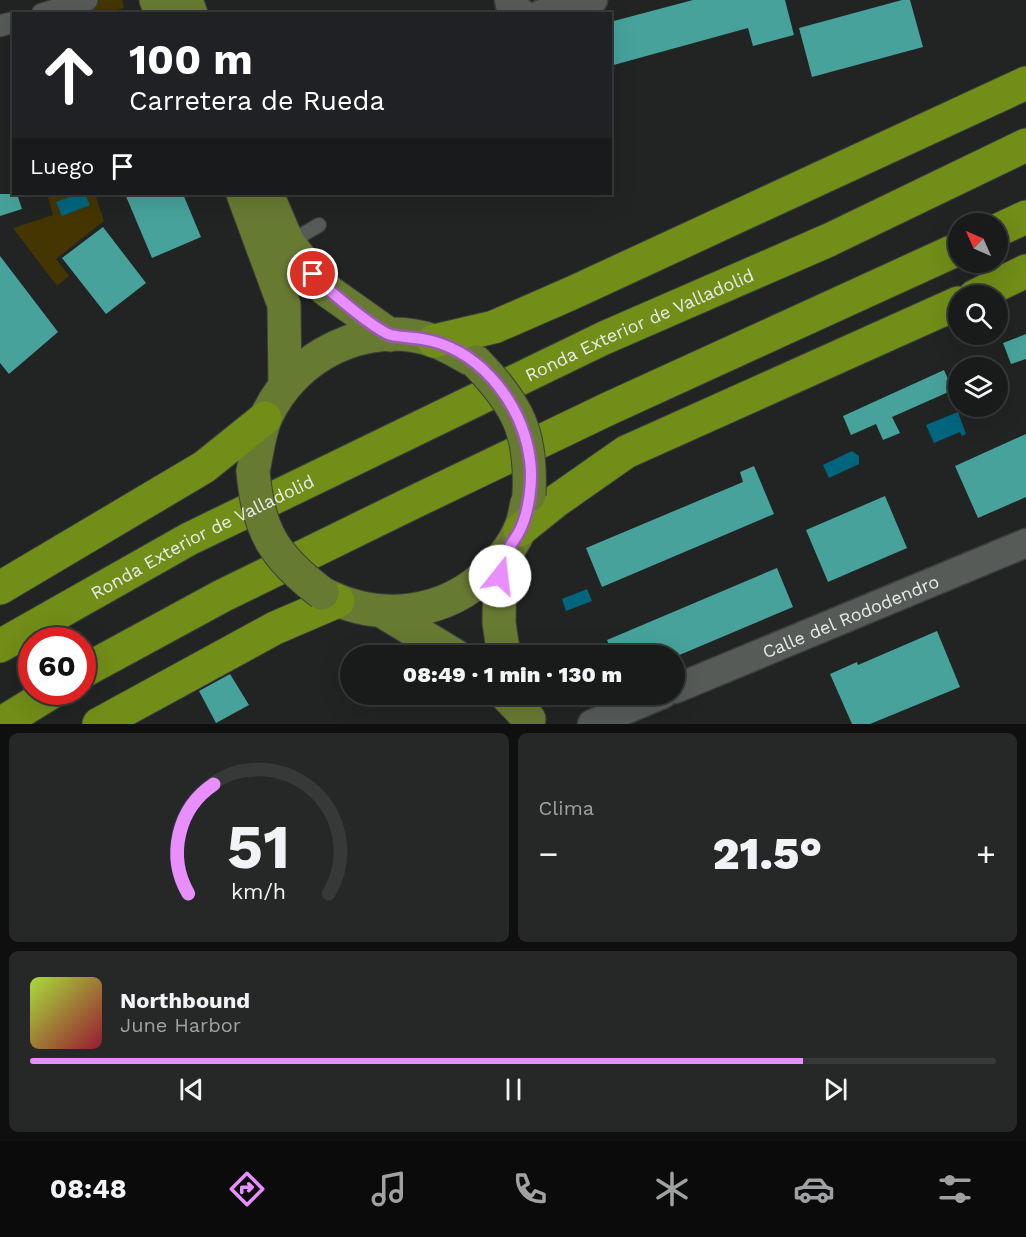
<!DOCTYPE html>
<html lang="es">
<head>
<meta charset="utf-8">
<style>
	:root { --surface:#191b1a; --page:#262827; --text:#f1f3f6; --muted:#9fa1a2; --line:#373939; --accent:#e88eff }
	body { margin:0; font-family:"Work Sans",sans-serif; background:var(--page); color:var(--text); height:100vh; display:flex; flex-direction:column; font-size:22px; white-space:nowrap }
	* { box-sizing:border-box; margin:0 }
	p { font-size:20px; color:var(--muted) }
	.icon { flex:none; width:33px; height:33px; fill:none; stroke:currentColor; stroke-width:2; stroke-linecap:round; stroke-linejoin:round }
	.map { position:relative; height:724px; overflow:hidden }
	.sheet { display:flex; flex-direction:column; gap:9px; padding:9px; background:#0e0f0e; flex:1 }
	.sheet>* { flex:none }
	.hud { position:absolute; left:12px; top:12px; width:600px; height:183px; border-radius:0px; box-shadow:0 6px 24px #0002,0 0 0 2px var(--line); background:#202124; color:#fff; overflow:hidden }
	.needle { width:39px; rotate:315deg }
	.tools { position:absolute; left:948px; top:213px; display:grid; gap:12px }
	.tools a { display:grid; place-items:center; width:60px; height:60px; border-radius:50%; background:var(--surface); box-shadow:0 6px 24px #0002,0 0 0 2px var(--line); font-size:30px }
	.speed { position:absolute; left:18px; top:627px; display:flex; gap:12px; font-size:30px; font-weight:700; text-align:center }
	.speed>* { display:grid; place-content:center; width:78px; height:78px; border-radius:50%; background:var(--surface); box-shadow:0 6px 24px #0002,0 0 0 2px var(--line); line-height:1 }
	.speed .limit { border:9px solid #d22; background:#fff; color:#111 }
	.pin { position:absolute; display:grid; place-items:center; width:51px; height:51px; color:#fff; margin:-26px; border:3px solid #fff; border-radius:50%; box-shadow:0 2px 6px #0007 }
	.me { position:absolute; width:66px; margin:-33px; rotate:16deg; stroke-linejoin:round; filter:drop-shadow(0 0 4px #0008) }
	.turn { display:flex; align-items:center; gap:21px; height:126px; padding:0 18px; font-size:27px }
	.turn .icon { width:78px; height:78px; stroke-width:2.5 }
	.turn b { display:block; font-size:42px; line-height:51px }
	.then { display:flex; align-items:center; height:57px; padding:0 18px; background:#0003; gap:12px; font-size:22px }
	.big { font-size:45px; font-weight:800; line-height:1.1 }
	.sheet .card { flex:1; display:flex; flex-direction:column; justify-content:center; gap:9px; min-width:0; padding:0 21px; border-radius:9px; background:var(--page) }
	.sheet .dial { align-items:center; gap:0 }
	.dial svg { height:156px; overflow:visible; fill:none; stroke:var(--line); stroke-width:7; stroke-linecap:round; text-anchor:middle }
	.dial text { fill:var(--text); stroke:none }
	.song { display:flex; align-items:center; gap:18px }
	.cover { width:72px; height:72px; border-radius:9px; background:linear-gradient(135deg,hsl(80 70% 55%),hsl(350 70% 35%)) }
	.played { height:6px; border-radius:3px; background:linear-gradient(90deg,var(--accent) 80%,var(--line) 80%) }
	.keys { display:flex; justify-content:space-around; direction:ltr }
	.heat { display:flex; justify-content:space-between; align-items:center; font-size:33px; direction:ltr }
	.sheet .tiles { flex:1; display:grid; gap:9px; grid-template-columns:1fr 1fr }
	.card:last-child { grid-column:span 2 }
	.trip { position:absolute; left:340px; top:645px; width:345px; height:60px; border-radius:30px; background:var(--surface); box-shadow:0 6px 24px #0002,0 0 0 2px var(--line); font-weight:800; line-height:60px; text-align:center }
	.tab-bar { display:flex; height:96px; justify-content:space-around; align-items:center; background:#0a0b0a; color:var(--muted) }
	.tab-bar .icon { width:42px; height:42px }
	.tab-bar .on { color:var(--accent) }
	.tab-bar b { font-size:27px; color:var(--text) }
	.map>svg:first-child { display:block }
</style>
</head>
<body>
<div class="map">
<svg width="1026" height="724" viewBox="0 0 1026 724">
	<rect width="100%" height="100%" fill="#212422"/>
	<!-- green -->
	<path fill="#453500" d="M66,0H122L124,8L105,13L20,14Z
		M47,194H95L104,221L56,259L69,276L57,286L13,228L53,215Z"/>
	<!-- water -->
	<path fill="#00667e" d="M78,194H85L90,205L62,216L56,202Z
		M958,412L966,434L962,436L960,432L934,443L926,425Z
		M852,451L859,456V464L829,478L823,465Z
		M587,589L592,601L566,611L562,599Z"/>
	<!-- building -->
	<path fill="#47a29c" d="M693,0H785L794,35L753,46L748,28L610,66V22Z
		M902,0H910L923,47L812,77L799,28Z
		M0,194H17L22,209L0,216Z
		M125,194H183L201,237L152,258Z
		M103,227L146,283L106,314L62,258Z
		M0,256L58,332L9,374L0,363Z
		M1026,334V359L1011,364L1003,343Z
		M944,370L953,390L892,417L900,433L883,440L876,424L851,435L843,416Z
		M1026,434V497L978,518L955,466Z
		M754,466L774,514L602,587L586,548L743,482L740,472Z
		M885,496L907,548L828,582L806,530Z
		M777,568L793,607L677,656H669L665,646L643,656H614L607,640Z
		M937,631L960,687L870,724H852L830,674L857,662L858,665Z
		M230,674L249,705L216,723L199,691Z"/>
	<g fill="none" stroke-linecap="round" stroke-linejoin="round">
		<!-- service casing -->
		<g stroke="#3b3f3c" stroke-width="16">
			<path id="service" d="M288,243L319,225"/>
		</g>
		<!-- pedestrian casing -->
		<g stroke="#3b3f3c" stroke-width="23">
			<path id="pedestrian" d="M42,14L87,0
				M0,26L14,22"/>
		</g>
		<!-- minor casing -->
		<g stroke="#3b3f3c" stroke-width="31">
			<g id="minor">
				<path d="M509,0L510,5L523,14"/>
				<path d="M541,14L593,0"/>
				<path id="s1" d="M675,689L1026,543"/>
				<path d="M592,724L663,694"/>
			</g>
		</g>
		<!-- primary casing -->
		<g stroke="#3b3f3c" stroke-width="35">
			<path id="primary" d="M156,0L162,14
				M186,0L191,14
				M243,194L284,305L285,385
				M267,194L288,243L325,289L390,335
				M253,471C257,454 259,433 266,417C294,355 368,318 434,341C449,346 462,355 476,362
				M500,560L499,623L504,656
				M322,593C379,623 445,616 491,570C502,559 514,544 520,529C524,521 525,511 527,503
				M385,613L456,656
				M505,694L529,719"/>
		</g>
		<!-- motorway casing -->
		<g stroke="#3b3f3c" stroke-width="35">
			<g id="motorway">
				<path d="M998,230L1026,217"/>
				<path d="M975,296L1026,271"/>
				<path d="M434,341L494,327L572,293L1026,83"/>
				<path d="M520,530L556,501L626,452L958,303"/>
				<path d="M0,588L204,467L265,418"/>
				<path id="s2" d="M0,646L189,539L604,338L829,240L1026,145"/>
				<path d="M82,672L222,596L416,501L610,408L958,249"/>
				<path d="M0,724L52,692"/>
				<path d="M99,724L275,628L338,601"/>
			</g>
		</g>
		<!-- service -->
		<use href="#service" stroke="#575b58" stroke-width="14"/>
		<!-- pedestrian -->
		<use href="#pedestrian" stroke="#575b58" stroke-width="21"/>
		<!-- minor -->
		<use href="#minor" stroke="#575b58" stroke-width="28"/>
		<!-- primary -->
		<use href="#primary" stroke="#677a32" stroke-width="33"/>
		<!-- motorway -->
		<use href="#motorway" stroke="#718e18" stroke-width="33"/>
		<!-- primary-bridge casing -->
		<g stroke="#3b3f3c" stroke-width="35" stroke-linecap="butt">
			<path id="primary-bridge" d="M476,362C519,406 532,434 529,495
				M253,471C258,531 274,557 322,593"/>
		</g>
		<!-- primary-bridge -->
		<use href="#primary-bridge" stroke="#677a32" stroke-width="33"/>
	</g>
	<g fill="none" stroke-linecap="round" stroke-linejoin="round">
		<!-- route casing -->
		<g stroke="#975ca6" stroke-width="15">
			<path id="route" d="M313,274C324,287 376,331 391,335C404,338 419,337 432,341C485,355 523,407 530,460C533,481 529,513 519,532C510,548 500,556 500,576"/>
		</g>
		<!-- route -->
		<use href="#route" stroke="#e88eff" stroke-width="10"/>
	</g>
	<g text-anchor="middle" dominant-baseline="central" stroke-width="6" stroke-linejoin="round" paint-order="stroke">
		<!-- street labels -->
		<g font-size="18" fill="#e8ebe9" stroke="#171b18">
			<text stroke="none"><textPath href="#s2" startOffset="716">Ronda Exterior de Valladolid</textPath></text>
			<text stroke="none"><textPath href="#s2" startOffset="230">Ronda Exterior de Valladolid</textPath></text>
			<text stroke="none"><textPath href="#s1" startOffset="190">Calle del Rododendro</textPath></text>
		</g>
	</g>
</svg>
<div class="tools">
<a><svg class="needle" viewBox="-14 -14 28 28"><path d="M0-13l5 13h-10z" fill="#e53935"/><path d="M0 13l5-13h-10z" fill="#9fa1a2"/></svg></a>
<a><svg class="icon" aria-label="search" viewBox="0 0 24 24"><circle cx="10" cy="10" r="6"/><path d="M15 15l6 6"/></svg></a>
<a><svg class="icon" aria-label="layers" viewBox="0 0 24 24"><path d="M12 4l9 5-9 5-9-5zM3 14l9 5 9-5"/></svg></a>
</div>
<div class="speed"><div class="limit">60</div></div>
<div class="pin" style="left:313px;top:274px;background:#d93025"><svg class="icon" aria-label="arrive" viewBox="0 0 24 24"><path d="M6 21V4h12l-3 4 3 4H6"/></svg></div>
<svg class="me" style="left:500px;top:576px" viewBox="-20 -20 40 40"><circle r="19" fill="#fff"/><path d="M0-13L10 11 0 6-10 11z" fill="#e88eff"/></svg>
<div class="trip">08:49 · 1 min · 130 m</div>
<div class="hud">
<div class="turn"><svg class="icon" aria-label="ahead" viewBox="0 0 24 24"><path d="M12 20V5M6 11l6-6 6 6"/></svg><div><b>100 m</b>Carretera de Rueda</div></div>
<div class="then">Luego<svg class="icon" aria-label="arrive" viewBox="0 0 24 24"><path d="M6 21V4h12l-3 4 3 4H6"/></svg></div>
</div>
</div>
<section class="sheet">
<div class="tiles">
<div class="card dial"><svg viewBox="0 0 100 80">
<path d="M14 69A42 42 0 1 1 86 69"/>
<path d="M14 69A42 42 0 0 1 27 13" stroke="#e88eff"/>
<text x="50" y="56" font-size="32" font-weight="700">51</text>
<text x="50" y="72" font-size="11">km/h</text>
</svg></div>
<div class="card"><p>Clima</p>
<div class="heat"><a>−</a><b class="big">21.5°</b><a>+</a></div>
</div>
<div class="card">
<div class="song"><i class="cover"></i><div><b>Northbound</b><p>June Harbor</p></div></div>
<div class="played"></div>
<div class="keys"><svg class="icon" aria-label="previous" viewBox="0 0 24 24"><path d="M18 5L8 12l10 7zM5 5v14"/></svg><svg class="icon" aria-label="pause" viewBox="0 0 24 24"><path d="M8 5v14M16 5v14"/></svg><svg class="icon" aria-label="next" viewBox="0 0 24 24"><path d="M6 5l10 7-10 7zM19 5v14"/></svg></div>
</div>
</div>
</section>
<nav class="tab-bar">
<b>08:48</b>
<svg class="icon on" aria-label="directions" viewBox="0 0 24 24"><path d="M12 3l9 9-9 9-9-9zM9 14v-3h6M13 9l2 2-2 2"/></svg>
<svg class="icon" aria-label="music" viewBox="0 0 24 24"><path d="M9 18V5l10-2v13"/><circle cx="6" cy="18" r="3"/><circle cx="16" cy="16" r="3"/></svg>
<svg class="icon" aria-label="phone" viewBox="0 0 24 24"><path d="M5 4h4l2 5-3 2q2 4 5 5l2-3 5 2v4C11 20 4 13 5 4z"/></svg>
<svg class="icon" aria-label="climate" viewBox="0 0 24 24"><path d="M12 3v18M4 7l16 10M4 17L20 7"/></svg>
<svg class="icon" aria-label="car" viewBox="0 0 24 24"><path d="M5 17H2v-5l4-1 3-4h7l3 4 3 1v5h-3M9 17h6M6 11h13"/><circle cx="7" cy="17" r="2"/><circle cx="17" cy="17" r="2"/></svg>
<svg class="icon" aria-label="filters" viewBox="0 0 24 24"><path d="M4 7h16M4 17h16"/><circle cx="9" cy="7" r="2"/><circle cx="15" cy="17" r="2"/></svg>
</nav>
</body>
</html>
